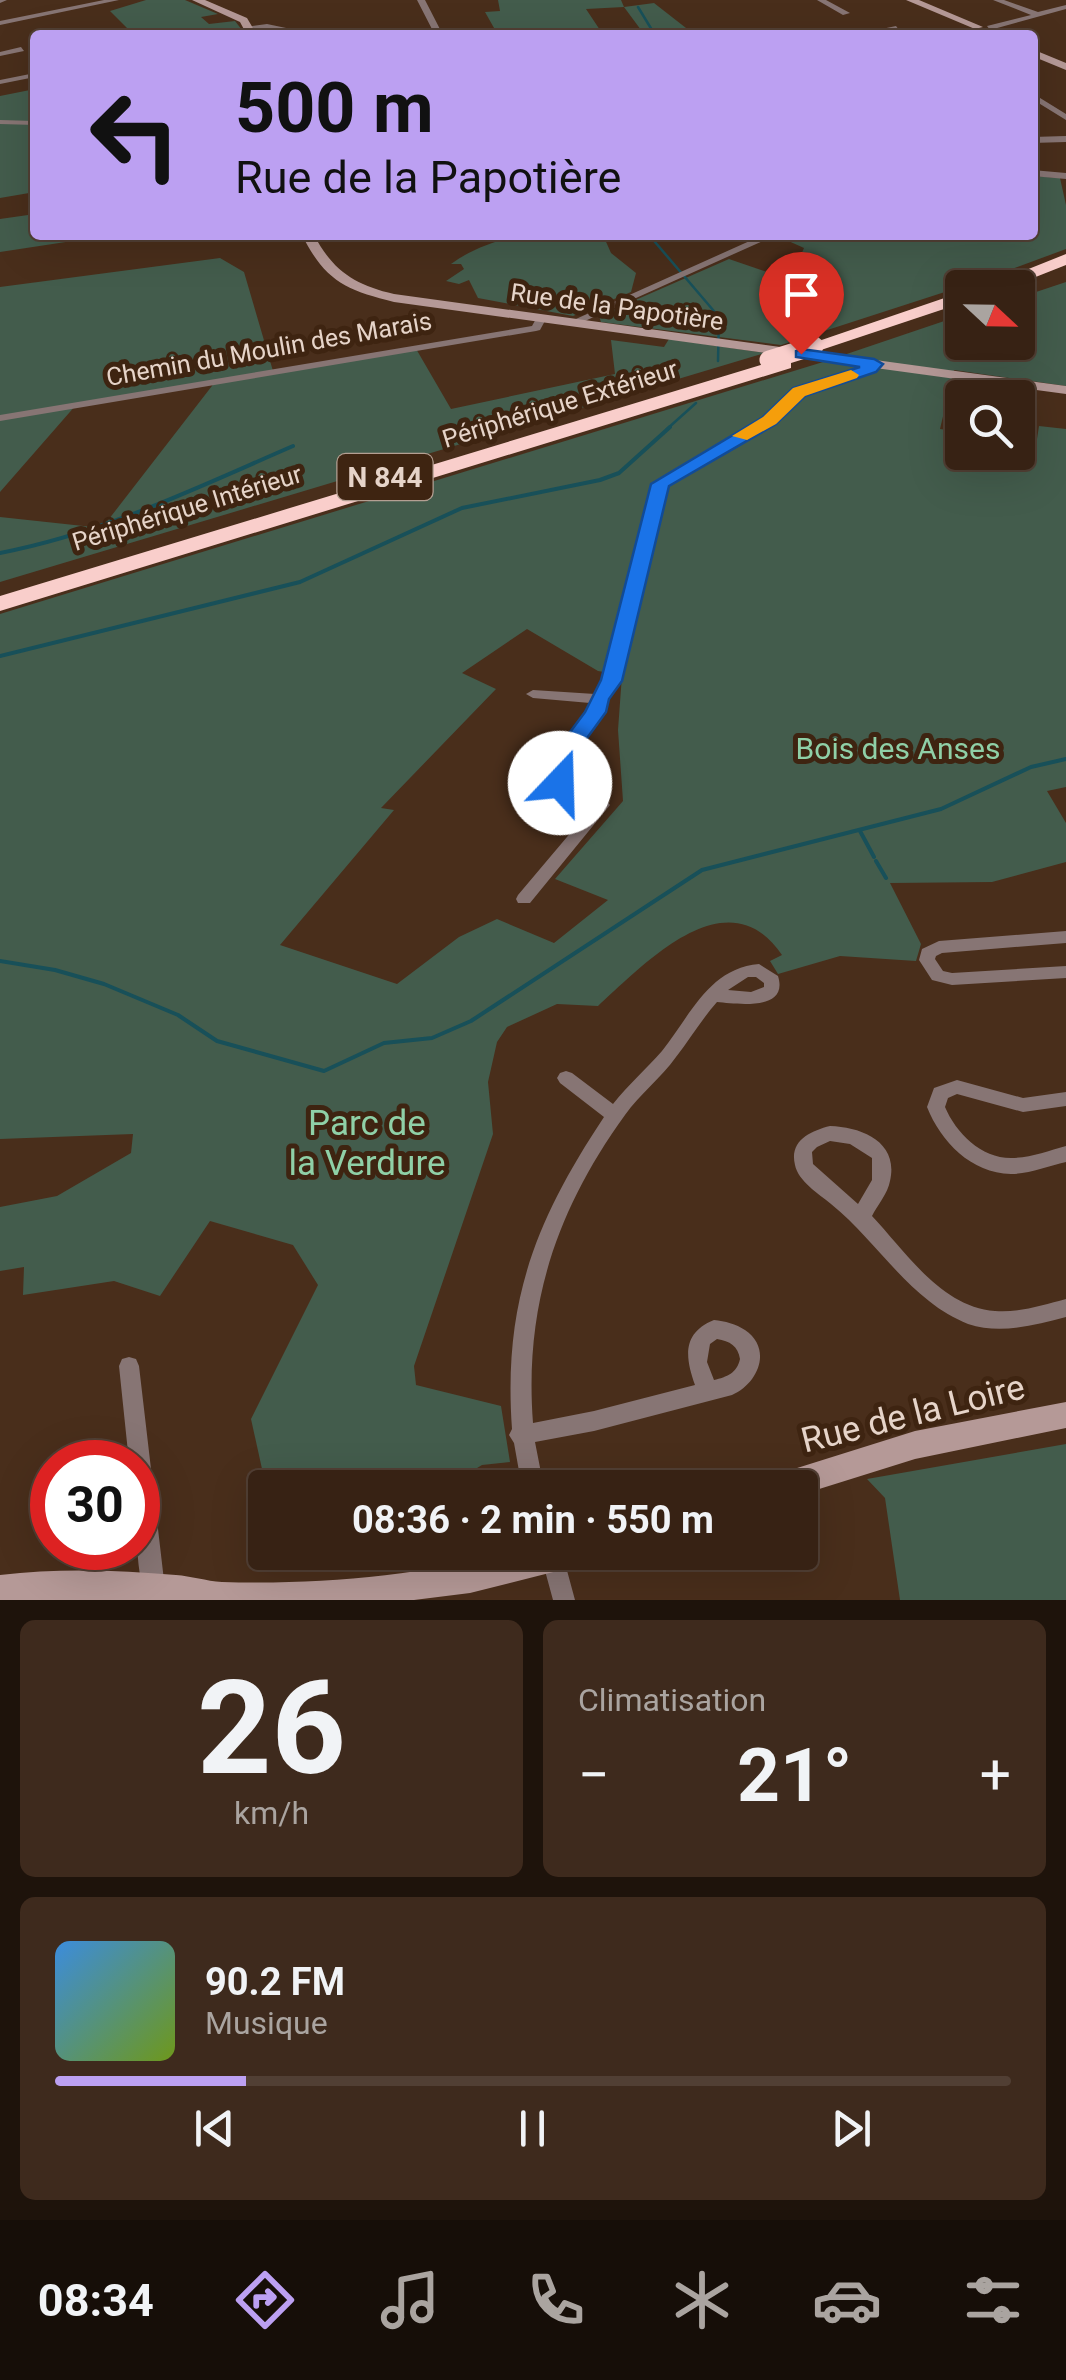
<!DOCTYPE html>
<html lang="fr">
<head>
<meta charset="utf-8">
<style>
	:root { --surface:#372214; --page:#3e2a1d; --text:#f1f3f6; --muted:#aaa4a0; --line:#513f34; --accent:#bca0f2 }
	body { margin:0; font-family:Roboto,sans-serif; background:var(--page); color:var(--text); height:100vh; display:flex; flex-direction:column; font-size:38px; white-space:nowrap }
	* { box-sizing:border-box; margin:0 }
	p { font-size:32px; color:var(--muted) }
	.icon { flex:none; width:55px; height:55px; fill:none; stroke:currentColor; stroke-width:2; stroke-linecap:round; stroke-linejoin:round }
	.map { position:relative; height:1600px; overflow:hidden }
	.details { display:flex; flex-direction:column; gap:20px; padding:20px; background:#1e130b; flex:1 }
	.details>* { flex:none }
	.guide { position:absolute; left:30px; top:30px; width:1008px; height:210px; border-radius:10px; box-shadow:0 10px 40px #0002,0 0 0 2px var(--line); background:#bca0f2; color:#111; overflow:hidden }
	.needle { width:65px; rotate:112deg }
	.fabs { position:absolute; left:945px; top:270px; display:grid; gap:20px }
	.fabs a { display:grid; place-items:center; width:90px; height:90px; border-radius:10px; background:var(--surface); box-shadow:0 10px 40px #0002,0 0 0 2px var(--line); font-size:50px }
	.speed { position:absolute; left:30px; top:1440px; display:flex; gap:20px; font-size:50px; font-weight:700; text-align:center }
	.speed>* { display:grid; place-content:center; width:130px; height:130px; border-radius:50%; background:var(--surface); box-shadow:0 10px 40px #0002,0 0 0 2px var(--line); line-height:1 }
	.speed .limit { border:15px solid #d22; background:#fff; color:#111 }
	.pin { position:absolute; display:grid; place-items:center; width:85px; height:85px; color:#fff; margin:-102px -42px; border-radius:50% 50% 50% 0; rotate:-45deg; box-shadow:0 0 10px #0007 }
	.pin .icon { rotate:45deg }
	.me { position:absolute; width:110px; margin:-55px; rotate:21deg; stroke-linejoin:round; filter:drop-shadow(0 0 8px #0008) }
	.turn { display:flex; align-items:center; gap:35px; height:210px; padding:0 40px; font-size:45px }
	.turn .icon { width:130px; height:130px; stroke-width:2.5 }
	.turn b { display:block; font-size:70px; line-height:85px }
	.big { font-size:75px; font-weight:700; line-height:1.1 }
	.details .widget { flex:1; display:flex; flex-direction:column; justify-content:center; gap:15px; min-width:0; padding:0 35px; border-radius:15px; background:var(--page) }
	.details .dial { align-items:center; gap:0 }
	.dial b { font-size:130px; line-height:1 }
	.song { display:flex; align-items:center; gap:30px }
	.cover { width:120px; height:120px; border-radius:15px; background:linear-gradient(135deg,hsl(210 70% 55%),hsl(80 70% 35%)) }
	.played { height:10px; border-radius:5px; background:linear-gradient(90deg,var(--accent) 20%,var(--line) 20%) }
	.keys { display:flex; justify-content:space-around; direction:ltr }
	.heat { display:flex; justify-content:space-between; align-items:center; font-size:55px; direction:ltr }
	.details .tiles { flex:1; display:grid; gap:20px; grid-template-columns:1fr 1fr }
	.widget:last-child { grid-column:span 2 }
	.trip { position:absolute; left:248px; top:1470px; width:570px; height:100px; border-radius:10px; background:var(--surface); box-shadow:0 10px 40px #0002,0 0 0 2px var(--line); font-weight:700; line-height:100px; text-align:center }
	.menu { display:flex; height:160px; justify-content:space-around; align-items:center; background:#160e08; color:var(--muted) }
	.menu .icon { width:70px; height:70px }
	.menu .on { color:var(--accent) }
	.menu b { font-size:45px; color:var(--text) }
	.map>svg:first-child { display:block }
</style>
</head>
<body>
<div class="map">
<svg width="1066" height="1600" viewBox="0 0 1066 1600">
	<rect width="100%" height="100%" fill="#492e1b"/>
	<!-- green -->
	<path fill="#435c4c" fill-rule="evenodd" d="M146,0H185L218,14L201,17L209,24L235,21L246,35H134L110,11Z
		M498,0H621L624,7L654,3L695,35H498L485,12L500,11ZM624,7L641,30L602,33L586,9Z
		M35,89V192L0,198V96Z
		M1033,176L1060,178L1066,205V249L985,279L781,345L601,322L599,316L729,259L790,280L804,248L784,239L792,235H1032Z
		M35,214V235H91L92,238L0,252V219Z
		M520,235H603L611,253L636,273L631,292L573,316L478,298L469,280L459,284L446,281L464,269L461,264H451C471,249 497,240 520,235Z
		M220,258L244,272L273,371L415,347L451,409L615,374L611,340L664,347L669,339L765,353L0,582V517L102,528L215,382L76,405L0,492V287Z
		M1066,282V386L954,370L940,429L962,432V452H1018V437L1037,439L1039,426L1066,429V787L1047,791L1066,823V862L992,882L890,883L921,944L916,961L840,956L778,974L770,961L782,955C728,875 646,962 598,1006L557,1004L507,1027L497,1042L488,1082L493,1134L414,1366L416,1385L501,1406L510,1462L482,1465L446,1487H266L251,1419L318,1285L293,1245L210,1221L160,1296L114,1281L23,1295L24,1267L0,1271V1207L57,1196L131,1153L133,1134L0,1139V614L823,362L962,315V342H1018V298ZM527,629L598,671L622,675L618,730L623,801L555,879L608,900L554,943L497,919L459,937L397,984L280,945L394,810L381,808L496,689L462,673Z
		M1066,1444V1600H900L885,1498L867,1479Z"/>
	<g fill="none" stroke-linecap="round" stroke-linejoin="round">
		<!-- stream-far1 -->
		<path stroke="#185059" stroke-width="2.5" d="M638,7L655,35
			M649,235L719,317L718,361
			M667,429L696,403"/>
		<!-- stream -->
		<path stroke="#185059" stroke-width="4" d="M0,553C104,533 196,488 293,446
			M0,656L300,582L462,508L600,480L619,473L670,427
			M860,831L874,857
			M876,861L886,878
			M0,961L55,970L104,984L178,1015L217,1041L324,1071L384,1043L432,1038L471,1021L702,870L941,809L1031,767L1066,759"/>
		<!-- street -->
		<path fill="#877574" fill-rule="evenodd" d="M0,0H7L0,3Z
			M104,0H119L0,25V21Z
			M417,0H425L443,35H435Z
			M817,0H826L850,13L843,15Z
			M993,0H1004L1038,12L1066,5V9L990,30L987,26L1031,15Z
			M267,24L310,33L314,35L245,27Z
			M896,26L899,30L869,35H853Z
			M975,29L978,33L953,35L954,33Z
			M803,33H807L808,35H799Z
			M21,47L24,51L0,56V52Z
			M35,73V77L0,84V80Z
			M1032,93L1066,114V120L1032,99Z
			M0,120L35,121V125L0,124Z
			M1066,136V142L1032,143V137Z
			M1032,170L1066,173V179L1032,176Z
			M763,235H776L576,325L567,323Z
			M537,317L546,319L540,330L536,331L0,421V415L532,326Z
			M871,362L880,364L874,371L803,394L773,423L666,486L618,681L563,767L572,788L603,796L610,805L530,903H518L516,899L518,895L594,805L561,795L548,767L590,703L533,698L526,694L533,690L595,694L604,681L654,484L765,419L795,390L866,367Z
			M1066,931V943L942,953L936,956L935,959L943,971L952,973L1066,966V978L952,985L932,980L919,960L922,949L939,941Z
			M759,964L778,976C789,1011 738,1004 717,1002C702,1019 690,1039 676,1057C661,1078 640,1094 625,1115C557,1209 524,1305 533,1423L594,1411L695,1385C685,1357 682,1333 714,1320C725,1321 736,1324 745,1330C773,1349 758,1384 732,1395L594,1431L535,1442L544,1488H522L514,1443L509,1435L512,1429C503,1303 535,1221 604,1117L560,1083L557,1078L560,1073L566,1071L572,1073L613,1104C628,1085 646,1069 662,1051C690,1016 709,968 759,964ZM748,977H756L764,983V987L751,992L728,990ZM717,1339C730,1341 738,1346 740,1359C737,1373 727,1377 714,1380L707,1362L710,1344Z
			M957,1080L1023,1098L1066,1092V1106L1023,1112L957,1094L948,1098L945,1107C956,1133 981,1158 1011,1158C1030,1158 1048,1151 1066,1146V1162C1048,1166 1029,1174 1011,1174C971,1173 941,1142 927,1107L934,1088Z
			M830,1126C862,1127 899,1142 890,1181C888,1193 877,1206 872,1216C906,1252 941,1307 995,1311C1019,1313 1043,1305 1066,1299V1317C1034,1325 1001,1335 968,1324C954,1318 941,1311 929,1301C893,1273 867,1233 831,1204C819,1194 798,1181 795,1165C789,1141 810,1131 830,1126ZM830,1141L850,1144L872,1158V1180L858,1204L813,1164L812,1152L817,1147Z
			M129,1357L136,1359L139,1366L165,1589L162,1597L155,1600L146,1597C132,1563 138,1500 138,1462H129L119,1366L122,1359Z
			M542,1552H562L575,1600H553L541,1556Z"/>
		<!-- secondary -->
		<path fill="#b59997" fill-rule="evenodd" d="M192,0H205L247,18L257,35H247L240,22Z
			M906,0H919L983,27L975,29Z
			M1032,49L1066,63V70L1032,56Z
			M302,235H314C333,271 355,285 394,294L1066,386V394L394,302C346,290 325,281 302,235Z
			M1066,1402V1428L915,1459L800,1495V1488H764L768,1478L778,1474L915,1431Z
			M511,1552H588L584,1563L573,1567L470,1593L414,1600H0V1575C58,1568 118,1570 176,1575C191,1576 206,1581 222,1582C317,1585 419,1576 511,1552Z"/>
		<!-- highway -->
		<path fill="#f9cecb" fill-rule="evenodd" d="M1066,254V265L1008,288H981Z
			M962,292V303L821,350L814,352L804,346Z
			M784,358L791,360V368L0,611V596Z"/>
		<!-- highway-bridge -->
		<path stroke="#f9cecb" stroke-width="19" d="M769,360L814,346"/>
	</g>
	<!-- route -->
	<path fill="#1a73e8" stroke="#114b97" stroke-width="2.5" d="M801,349L874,359L883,364L876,372L805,396L776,424L669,486L622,681L609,699L606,712L566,767L571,783L568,788H552L544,767L585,712L601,680L651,484L763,417L793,388L860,367L796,357V351Z"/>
	<!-- slow -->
	<path fill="#f59e0b" d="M851,370L859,375L857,378L805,396L776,424L747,440L732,436L763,417L793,388Z"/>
	<g text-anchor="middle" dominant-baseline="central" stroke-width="10" stroke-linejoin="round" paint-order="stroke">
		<!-- far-street labels -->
		<g font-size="25" fill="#e6d4c9" stroke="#3e2411">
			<text transform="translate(617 307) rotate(8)">Rue de la Papotière</text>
			<text transform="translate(269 349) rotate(-10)">Chemin du Moulin des Marais</text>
			<text transform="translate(560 404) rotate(-17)">Périphérique Extérieur</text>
			<text transform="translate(187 508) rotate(-17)">Périphérique Intérieur</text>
		</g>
		<!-- shield labels -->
		<rect fill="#3e2411" stroke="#b49f92" stroke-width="2.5" x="337.5" y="454" width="95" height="46" rx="8"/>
		<g font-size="28" font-weight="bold" fill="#e6d4c9">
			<text x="385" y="477">N 844</text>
		</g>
		<!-- park labels -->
		<g font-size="30" fill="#8fd0a7" stroke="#3e2411">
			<text x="898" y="748">Bois des Anses</text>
		</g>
		<!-- near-park labels -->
		<g font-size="35" fill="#8fd0a7" stroke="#3e2411">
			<text x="367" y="1123">Parc de<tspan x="367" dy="40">la Verdure</tspan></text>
		</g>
		<!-- near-street labels -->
		<g font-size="35" fill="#e6d4c9" stroke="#3e2411">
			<text transform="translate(913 1414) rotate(-14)">Rue de la Loire</text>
		</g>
	</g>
</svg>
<div class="fabs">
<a><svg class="needle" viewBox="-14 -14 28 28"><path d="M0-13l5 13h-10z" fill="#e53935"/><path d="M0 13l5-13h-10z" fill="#aaa4a0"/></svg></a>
<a><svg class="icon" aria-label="search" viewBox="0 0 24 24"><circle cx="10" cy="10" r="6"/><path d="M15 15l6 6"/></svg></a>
</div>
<div class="speed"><div class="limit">30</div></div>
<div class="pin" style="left:801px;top:354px;background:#d93025"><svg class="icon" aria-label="arrive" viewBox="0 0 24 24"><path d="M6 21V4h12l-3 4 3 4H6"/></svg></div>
<svg class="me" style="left:560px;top:783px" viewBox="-20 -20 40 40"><circle r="19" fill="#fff"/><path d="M0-13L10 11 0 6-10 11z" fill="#1a73e8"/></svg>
<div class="trip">08:36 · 2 min · 550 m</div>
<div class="guide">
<div class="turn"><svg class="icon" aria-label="left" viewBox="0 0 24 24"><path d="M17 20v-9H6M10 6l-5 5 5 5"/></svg><div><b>500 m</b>Rue de la Papotière</div></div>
</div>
</div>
<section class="details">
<div class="tiles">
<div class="widget dial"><b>26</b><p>km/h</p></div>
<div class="widget"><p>Climatisation</p>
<div class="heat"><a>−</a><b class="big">21°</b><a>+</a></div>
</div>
<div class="widget">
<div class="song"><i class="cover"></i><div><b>90.2 FM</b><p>Musique</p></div></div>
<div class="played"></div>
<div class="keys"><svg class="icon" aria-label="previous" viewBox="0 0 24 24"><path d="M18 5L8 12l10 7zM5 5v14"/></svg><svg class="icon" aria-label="pause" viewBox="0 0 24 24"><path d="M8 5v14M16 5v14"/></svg><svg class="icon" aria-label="next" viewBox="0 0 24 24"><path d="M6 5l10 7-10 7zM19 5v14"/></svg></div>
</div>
</div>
</section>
<nav class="menu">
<b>08:34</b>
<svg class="icon on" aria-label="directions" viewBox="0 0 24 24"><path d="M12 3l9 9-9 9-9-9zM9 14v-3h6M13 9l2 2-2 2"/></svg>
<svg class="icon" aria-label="music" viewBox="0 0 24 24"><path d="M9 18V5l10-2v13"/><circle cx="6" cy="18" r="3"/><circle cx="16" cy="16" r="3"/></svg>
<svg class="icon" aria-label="phone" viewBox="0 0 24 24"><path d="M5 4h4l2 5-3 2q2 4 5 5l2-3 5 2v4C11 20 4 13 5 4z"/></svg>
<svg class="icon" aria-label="climate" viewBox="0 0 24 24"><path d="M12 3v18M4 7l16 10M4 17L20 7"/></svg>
<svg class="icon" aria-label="car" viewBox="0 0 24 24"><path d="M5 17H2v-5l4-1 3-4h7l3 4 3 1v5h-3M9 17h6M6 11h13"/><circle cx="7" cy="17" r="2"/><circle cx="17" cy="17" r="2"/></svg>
<svg class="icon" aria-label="filters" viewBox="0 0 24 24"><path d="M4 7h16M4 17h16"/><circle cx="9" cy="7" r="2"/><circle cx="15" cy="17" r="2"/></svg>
</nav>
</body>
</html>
